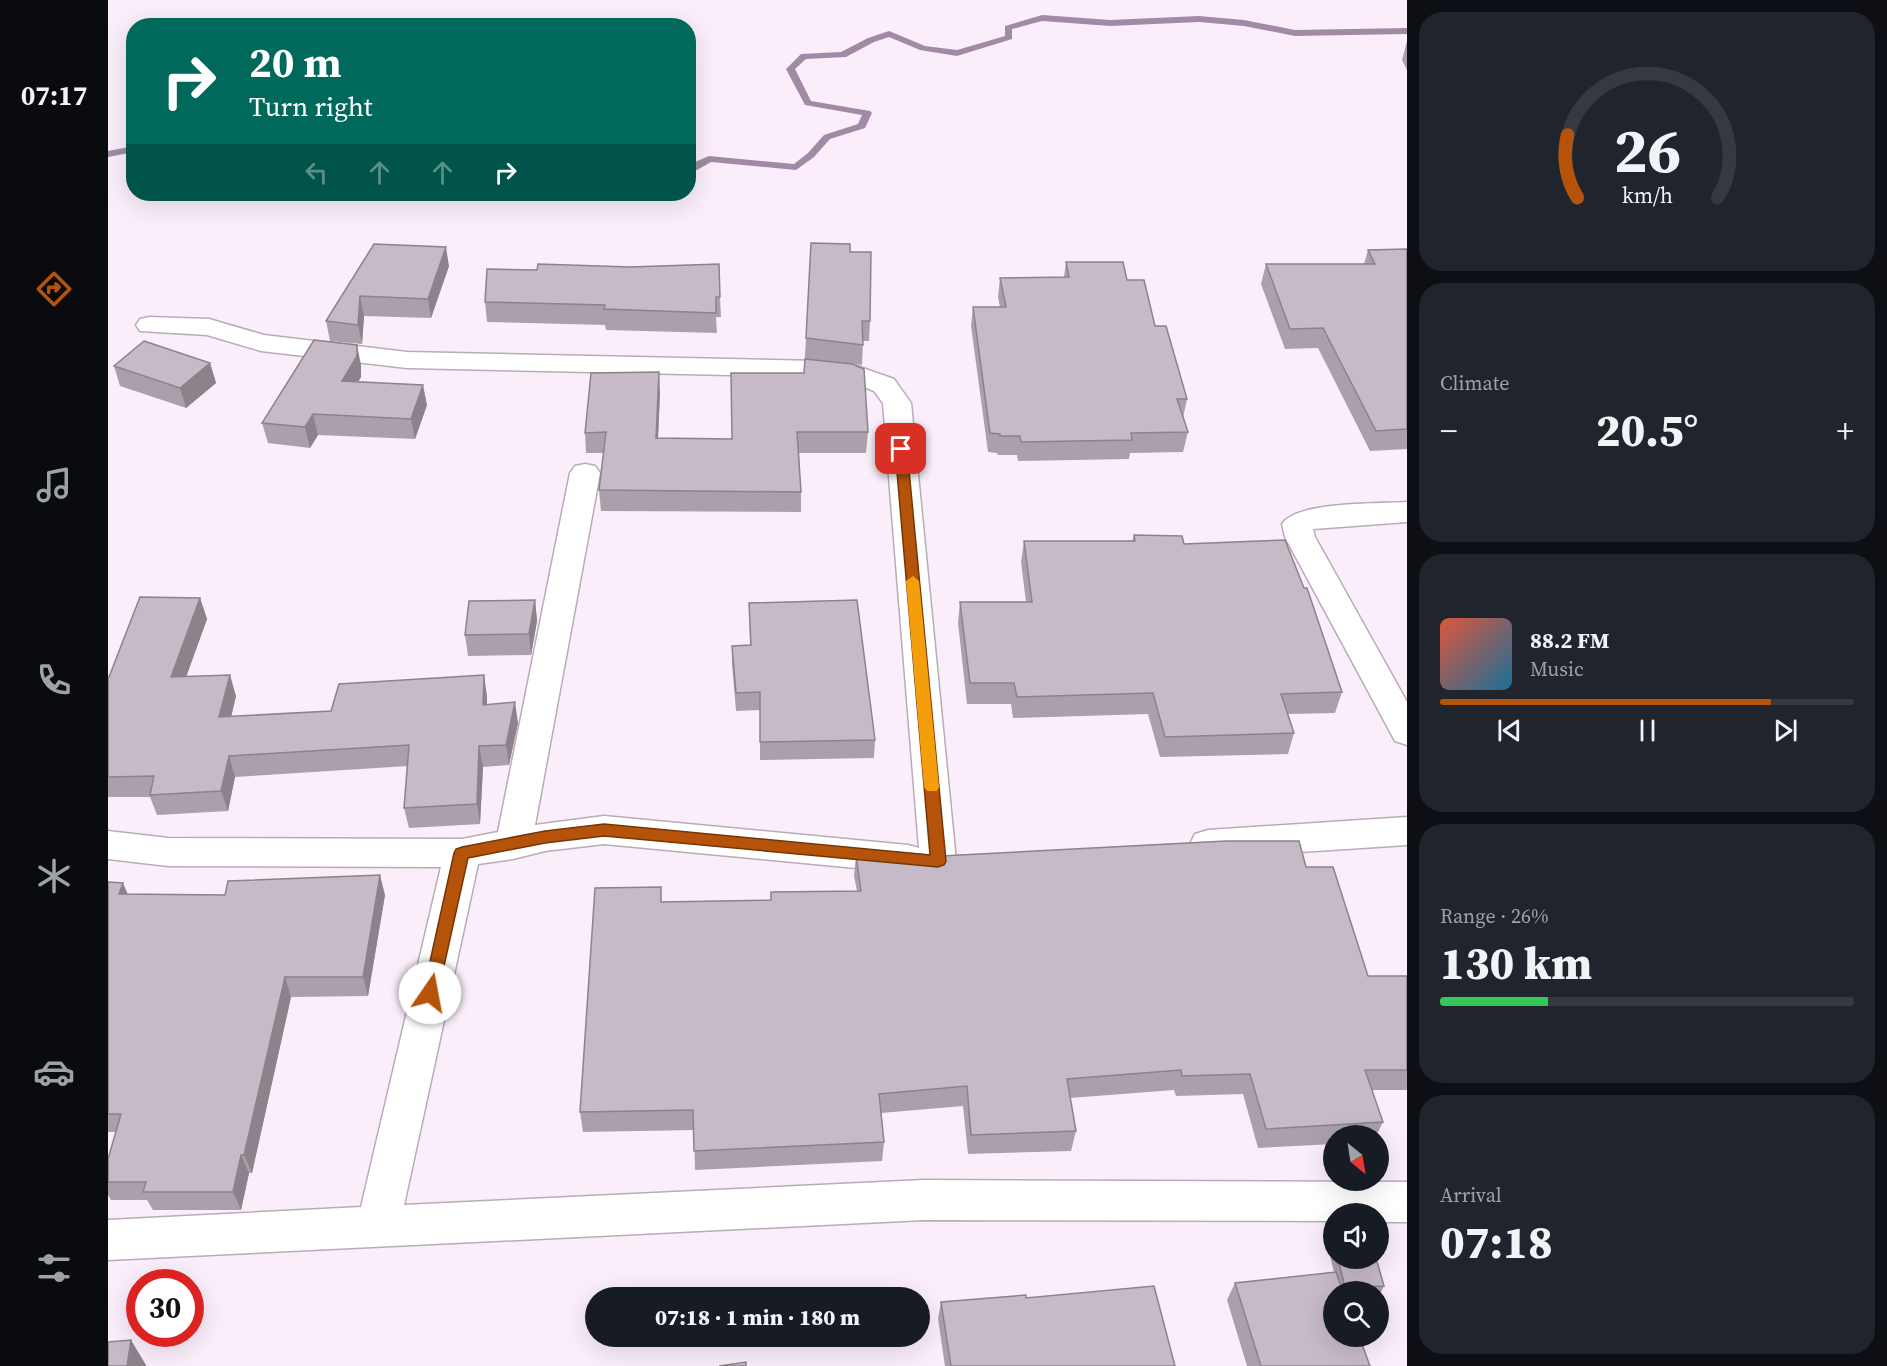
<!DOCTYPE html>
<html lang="en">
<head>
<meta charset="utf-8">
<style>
	:root { --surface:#171b24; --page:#20242c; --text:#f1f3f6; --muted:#9ea1a6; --line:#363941; --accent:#b45309 }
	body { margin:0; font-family:"Source Serif 4",serif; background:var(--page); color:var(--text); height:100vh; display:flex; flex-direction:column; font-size:22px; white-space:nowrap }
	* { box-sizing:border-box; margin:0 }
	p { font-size:20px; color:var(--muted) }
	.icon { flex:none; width:33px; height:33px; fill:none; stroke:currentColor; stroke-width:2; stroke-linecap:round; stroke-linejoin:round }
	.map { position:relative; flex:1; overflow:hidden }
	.side { display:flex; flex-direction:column; gap:12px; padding:12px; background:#0d0f14; width:480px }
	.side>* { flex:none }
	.guide { position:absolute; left:18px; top:18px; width:570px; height:183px; border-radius:24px; box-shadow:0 6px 24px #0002; background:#00695c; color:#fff; overflow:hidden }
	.needle { width:39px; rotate:150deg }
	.controls { position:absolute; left:1215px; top:1125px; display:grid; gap:12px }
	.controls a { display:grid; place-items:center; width:66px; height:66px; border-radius:50%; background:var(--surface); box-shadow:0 6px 24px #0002; font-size:30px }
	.speed { position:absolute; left:18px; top:1269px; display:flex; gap:12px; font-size:30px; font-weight:700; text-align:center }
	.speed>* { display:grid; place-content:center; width:78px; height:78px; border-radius:50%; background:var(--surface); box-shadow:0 6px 24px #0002; line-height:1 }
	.speed .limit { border:9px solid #d22; background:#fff; color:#111 }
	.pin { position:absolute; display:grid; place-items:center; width:51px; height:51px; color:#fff; margin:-26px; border-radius:12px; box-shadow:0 3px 9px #0006 }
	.me { position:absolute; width:66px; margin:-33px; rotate:12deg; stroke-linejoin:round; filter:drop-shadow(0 0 4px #0008) }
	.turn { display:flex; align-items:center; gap:21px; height:126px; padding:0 24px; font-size:27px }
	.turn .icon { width:78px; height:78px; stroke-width:2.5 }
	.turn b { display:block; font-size:42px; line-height:51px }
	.lanes { display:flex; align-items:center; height:57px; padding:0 24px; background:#0003; justify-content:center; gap:30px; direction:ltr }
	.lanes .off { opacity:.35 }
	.big { font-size:45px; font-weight:800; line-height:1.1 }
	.side .tile { flex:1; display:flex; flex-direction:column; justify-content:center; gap:9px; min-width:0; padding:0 21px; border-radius:24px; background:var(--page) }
	.side .dial { align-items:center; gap:0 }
	.dial svg { height:156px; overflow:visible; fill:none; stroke:var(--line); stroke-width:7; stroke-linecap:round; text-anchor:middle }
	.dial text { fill:var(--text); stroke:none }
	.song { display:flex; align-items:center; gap:18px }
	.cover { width:72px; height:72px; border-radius:9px; background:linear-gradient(135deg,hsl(10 70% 55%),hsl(200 70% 35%)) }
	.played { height:6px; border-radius:3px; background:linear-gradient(90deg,var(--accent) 80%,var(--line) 80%) }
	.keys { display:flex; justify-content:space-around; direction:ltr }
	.heat { display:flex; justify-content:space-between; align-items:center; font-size:33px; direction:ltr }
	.charge { height:9px; border-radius:4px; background:linear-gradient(90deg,#34c759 26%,var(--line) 0) }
	.trip { position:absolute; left:477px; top:1287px; width:345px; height:60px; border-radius:30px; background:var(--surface); box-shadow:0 6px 24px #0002; font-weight:800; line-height:60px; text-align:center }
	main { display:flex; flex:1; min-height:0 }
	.menu { display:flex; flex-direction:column; width:108px; justify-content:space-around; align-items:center; background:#090b0e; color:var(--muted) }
	.menu .icon { width:42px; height:42px }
	.menu .current { color:var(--accent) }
	.menu b { font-size:27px; color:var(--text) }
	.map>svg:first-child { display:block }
</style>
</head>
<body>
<main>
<nav class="menu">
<b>07:17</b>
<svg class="icon current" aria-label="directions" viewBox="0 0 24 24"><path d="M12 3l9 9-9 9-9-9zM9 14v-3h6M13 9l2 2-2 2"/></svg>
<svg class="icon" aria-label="music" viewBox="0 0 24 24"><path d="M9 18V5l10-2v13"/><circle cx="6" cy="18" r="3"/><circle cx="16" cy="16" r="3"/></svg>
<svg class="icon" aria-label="phone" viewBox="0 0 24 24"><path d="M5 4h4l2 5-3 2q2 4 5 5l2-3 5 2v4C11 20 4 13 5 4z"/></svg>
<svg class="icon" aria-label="climate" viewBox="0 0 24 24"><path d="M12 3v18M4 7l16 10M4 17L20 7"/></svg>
<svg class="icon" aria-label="car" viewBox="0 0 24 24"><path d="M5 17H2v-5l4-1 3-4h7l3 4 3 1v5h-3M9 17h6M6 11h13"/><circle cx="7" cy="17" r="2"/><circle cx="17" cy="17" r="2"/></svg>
<svg class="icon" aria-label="filters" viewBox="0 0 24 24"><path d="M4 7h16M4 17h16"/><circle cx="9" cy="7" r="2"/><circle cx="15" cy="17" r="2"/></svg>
</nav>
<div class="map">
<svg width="1299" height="1366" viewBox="0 0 1299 1366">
	<rect width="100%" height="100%" fill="#faeefb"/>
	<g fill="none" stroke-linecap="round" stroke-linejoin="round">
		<!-- stream -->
		<path fill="#a18ba4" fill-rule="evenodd" d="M934,15L1002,20L1091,16L1136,20L1187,30L1299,28V34L1187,36L1136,26L1091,22L1002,26L934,21L904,29V39L849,56L812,50L781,37L766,42L738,57L698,59L687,69L703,101L762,111L764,113L757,128L722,139L706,157L688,170L603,162L589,170L580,171V165L601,156L686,164L700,153L716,135L750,124L754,115L697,105L678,69L693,54L733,52L760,38L781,31L817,46L849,50L897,36V26Z
			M26,146V152L0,157V151Z"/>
		<!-- minor casing -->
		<g stroke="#b7acb8" stroke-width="3">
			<path id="minor" d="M41,317L101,319L156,335L299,352L708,361L749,366L786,379L803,403L848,861L843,871L830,875L817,871L814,866L813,869L800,873L496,844L437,851L405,859L370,864L296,1205L816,1180L1299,1182V1222H1270V1214H1226V1221L816,1220L0,1260V1220L253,1207L333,867L60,866L0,859V831L60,838L354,839L390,832L462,473L467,466L477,464L487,466L492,473L427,825L496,816L800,845L811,848L775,403L766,391L744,382L708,377L299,368L153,351L99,335L32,331L28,325L32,319Z
				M1299,502V522L1205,529L1207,537L1299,702V745L1287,741L1177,537L1174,524C1189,501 1271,504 1299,502Z
				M1299,817V845L1100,858L1087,854L1082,844L1087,834L1100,830Z"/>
		</g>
		<!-- minor -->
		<use href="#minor" fill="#fff" fill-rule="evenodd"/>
	</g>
	<!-- wall -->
	<path fill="#aaa0ab" d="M1299,41V70L1294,60Z
		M266,244L341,266L323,318L256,316L254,344L222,341L218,321Z
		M1299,249V449L1262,451L1210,348L1177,349L1153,284L1158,264H1256L1260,250Z
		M742,252L762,321L761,341H755L754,365L746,364L760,432L758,453H691L693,492V512L493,511L491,490L496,453H478L477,433L552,393L550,438L624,439L696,373L698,338Z
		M958,262L1019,280L1047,326L1079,399L1075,418L1080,432L1075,452L1022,453L1021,459L910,461L909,455H890L889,453L880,452L863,326L865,307H892L890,297L892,278L956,277Z
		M612,297L613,317H608L609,333L498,330L497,325L379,322L377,302Z
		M102,363L108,383L78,408L12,386L6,366Z
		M253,365V377L250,382L319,405L307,439L210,435L202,448L160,443L154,423Z
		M1026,535L1076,544L1234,692L1227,713L1180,714L1186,733L1180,754L1052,757L1040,714L905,718L903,704H859L850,623L852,602H918L913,562L916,541H1024Z
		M92,598L99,619L78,676L128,696L123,717L223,711L379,696V704L410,723L401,765L375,767L372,824L301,828L296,808L300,766L127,777L120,811L49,815L42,797H0V677Z
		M427,600L429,621L423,655L360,656L357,635Z
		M641,603L767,740L766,758L652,760V710L628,711L624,664V646L642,645Z
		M748,855L833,856L1198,867L1260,976H1299V1090H1264L1275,1122L1268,1136H1226V1144L1150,1148L1135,1094L1068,1096L1066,1090L962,1098L968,1131L963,1151L860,1154L855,1106L773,1113L776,1142L774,1161L587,1170L586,1130L475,1132L472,1112L554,902L663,900L749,891L746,876Z
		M0,882L19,894L117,895H277L260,996L183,997L144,1173H141L133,1210H45L39,1200H3L0,1195V1159L8,1132H0Z
		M1226,1243V1258H1268L1276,1286L1271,1296L1270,1292H1226L1262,1366H1139L1119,1300L1127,1283L1226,1272L1221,1252Z
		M918,1298L1067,1366H837L830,1319L833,1302Z"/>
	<!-- shaded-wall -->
	<path fill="#8b828b" d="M338,247L341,266L323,318L320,299Z
		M252,296L256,316L254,344L250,325Z
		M249,345L253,365V377L238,401L234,381Z
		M102,363L108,383L78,408L72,388Z
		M551,372L552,393L549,459L548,438Z
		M315,385L319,405L307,439L303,419Z
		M205,414L210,435L202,448L197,427Z
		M92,598L99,619L71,697L63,677Z
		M427,600L429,621L423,655L421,634Z
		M122,675L128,696L118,738L111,717Z
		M376,675L379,696V725L375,705Z
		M407,702L410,723L401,765L398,745Z
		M371,746L375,767L372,824L369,804Z
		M121,756L127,777L120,811L113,791Z
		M272,875L277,895L260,996L255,977Z
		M15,883L23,902L11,894Z
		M177,977L183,997L144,1173L136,1155Z
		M133,1155L141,1173L133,1210L125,1192Z
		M23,1340L38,1365V1366H19Z"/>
	<!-- building -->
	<path fill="#c6bac7" stroke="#8b828b" stroke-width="1.5" d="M703,243L742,244V252H763L762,321H754L755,345L698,338Z
		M266,244L338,247L320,299L252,296L250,325L218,321Z
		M1299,249V429L1268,431L1215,328L1182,329L1158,264H1267L1260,250Z
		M958,262H1015L1019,280H1036L1047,326H1058L1079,399H1069L1080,432L1023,433L1024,440L913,442L912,436H892V434L882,433L865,307H898L892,278L961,277Z
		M430,264L522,267L611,264L612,297H608V313L496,309L497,305L377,302L379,269L429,270Z
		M206,340L249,345V356L234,381L315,385L303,419L205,414L197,427L154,423Z
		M36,341L102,363L72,388L6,366Z
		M697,359L744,364L756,369L760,432H689L693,492L491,490L498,432L477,433L483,373L551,372L548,438L624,439L623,373H696Z
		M1026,535L1074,536L1076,544L1177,540L1196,588H1199L1234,692L1173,694L1186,733L1057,737L1045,693L909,697L906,683H862L852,602H924L916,541H1027Z
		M32,597L92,598L63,677L122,675L111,717L223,711L231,684L376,675L375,705L407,702L398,745L371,746L369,804L296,808L301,745L121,756L113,791L42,795L46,776L0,777V677H1Z
		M427,600L421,634L357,635L361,601Z
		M749,600L767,740L652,742V692L628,693L624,646L643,645L641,603Z
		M1118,841H1191L1198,867H1225L1260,976H1299V1070H1257L1275,1122L1158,1129L1142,1074L1074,1076L1073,1070L959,1079L968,1131L863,1135L859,1086L771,1094L776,1142L586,1151L585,1110L472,1112L487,888L553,887V902L663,900V892L753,891L748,855L787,852L833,856Z
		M272,875L255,977H177L136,1155H133L125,1192H35L38,1182H0V1159L13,1114H0V882L15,883L11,894L117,895L120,881Z
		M1230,1258H1268L1276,1286L1237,1288Z
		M1228,1272L1235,1292H1226V1336H1251L1262,1366H1153L1127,1283Z
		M1046,1286L1067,1366H843L833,1302L918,1295V1298Z
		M23,1340L19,1366H0V1342Z
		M638,1362V1366H611Z"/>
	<!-- route -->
	<path fill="#b45309" stroke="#753606" stroke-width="1.5" d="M793,445L799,449L838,861L836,865L830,867L496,836L437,843L360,858L330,993L328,998L322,1000L317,998L315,993L346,853L348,849L354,847L437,831L496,824L822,855L787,449Z"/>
	<!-- slow -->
	<path fill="#f59e0b" d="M805,576L811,581L831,787L829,791H819L816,787L798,581Z"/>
</svg>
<div class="controls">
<a><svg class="needle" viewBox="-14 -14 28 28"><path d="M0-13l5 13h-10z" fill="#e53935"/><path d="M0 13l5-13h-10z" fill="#9ea1a6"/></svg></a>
<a><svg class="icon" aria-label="sound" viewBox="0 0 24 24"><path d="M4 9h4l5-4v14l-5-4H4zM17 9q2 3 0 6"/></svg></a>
<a><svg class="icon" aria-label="search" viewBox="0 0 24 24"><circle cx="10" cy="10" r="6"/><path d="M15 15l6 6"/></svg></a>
</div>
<div class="speed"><div class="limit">30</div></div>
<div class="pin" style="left:793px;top:449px;background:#d93025"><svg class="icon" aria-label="arrive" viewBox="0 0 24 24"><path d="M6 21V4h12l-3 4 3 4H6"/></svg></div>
<svg class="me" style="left:322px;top:993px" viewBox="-20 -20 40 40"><circle r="19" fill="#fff"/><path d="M0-13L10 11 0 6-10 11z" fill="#b45309"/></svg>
<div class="trip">07:18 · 1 min · 180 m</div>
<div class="guide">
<div class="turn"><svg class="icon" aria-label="right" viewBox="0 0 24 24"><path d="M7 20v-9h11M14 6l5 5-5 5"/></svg><div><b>20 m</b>Turn right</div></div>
<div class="lanes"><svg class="icon off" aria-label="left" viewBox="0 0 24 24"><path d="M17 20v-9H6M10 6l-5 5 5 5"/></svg><svg class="icon off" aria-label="ahead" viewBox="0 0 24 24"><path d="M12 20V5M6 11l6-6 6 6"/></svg><svg class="icon off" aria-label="ahead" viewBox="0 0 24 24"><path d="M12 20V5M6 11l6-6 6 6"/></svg><svg class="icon" aria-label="right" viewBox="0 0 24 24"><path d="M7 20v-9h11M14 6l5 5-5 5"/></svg></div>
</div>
</div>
<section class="side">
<div class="tile dial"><svg viewBox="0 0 100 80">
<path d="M14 69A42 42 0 1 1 86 69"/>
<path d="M14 69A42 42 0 0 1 9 37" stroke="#b45309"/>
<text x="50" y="56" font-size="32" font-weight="700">26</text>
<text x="50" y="72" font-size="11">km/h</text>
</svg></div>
<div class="tile"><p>Climate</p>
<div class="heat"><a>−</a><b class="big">20.5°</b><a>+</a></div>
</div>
<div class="tile">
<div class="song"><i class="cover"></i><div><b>88.2 FM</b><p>Music</p></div></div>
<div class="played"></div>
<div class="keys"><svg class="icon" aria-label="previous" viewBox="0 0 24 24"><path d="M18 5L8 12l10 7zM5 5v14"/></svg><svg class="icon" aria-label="pause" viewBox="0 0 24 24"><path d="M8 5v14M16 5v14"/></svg><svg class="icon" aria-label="next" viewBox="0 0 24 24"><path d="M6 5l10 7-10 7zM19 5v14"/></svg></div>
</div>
<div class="tile"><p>Range · 26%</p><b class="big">130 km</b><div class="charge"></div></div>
<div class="tile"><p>Arrival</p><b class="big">07:18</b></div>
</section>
</main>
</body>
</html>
